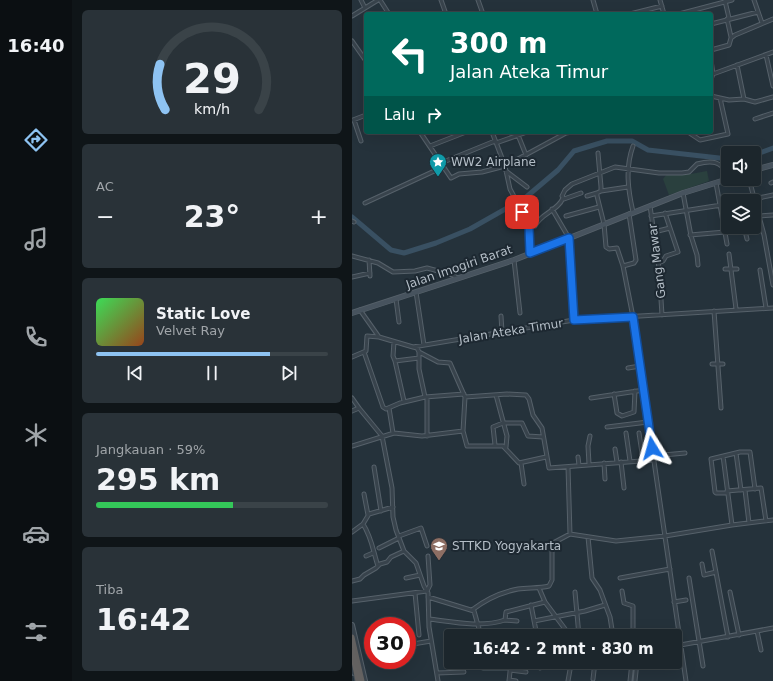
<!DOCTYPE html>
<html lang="id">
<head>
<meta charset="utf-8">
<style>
	:root { --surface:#1c262c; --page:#293238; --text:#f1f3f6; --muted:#a0a5a9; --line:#3a4348; --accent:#8ec3f2 }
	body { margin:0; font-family:"DejaVu Sans",sans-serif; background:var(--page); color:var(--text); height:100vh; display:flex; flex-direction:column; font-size:15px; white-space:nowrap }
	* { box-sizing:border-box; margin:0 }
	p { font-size:13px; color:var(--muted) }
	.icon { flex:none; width:22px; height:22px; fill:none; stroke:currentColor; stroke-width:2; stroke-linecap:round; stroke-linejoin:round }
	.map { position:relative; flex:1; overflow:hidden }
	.sheet { display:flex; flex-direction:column; gap:10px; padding:10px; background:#0f1518; width:280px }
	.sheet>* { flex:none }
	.banner { position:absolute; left:12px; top:12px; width:349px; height:122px; border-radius:4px; box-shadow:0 4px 16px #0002,0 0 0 1px var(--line); background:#00695c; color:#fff; overflow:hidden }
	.buttons { position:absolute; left:369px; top:146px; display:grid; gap:8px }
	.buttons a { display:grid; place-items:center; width:40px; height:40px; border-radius:4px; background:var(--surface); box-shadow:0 4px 16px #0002,0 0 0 1px var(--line); font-size:20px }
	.speed { position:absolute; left:12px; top:617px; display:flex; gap:8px; font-size:20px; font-weight:700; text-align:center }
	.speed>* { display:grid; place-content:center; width:52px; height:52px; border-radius:50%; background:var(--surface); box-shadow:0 4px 16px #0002,0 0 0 1px var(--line); line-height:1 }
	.speed .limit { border:6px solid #d22; background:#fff; color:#111 }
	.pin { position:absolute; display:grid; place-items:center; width:34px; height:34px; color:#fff; margin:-17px; border-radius:8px; box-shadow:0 2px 6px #0006 }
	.me { position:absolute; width:44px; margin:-22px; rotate:352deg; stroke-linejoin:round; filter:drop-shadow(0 0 3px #0008) }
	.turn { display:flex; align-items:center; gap:14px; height:84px; padding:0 20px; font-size:18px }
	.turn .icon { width:52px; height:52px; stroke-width:2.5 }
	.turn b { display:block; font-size:28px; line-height:34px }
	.then { display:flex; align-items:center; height:38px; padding:0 20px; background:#0003; gap:8px; font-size:15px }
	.big { font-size:30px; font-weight:600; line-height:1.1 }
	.sheet .card { flex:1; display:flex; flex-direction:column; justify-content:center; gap:6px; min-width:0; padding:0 14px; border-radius:6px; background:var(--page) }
	.sheet .dial { align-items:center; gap:0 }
	.dial svg { height:104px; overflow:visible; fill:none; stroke:var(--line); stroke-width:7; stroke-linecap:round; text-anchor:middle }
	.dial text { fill:var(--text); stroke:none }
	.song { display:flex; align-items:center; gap:12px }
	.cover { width:48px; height:48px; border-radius:6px; background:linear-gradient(135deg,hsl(130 70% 55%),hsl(20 70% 35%)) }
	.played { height:4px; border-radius:2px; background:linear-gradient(90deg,var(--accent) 75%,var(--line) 75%) }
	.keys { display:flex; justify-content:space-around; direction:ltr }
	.heat { display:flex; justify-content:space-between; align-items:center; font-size:22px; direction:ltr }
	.charge { height:6px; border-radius:3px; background:linear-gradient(90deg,#34c759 59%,var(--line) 0) }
	.trip { position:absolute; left:92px; top:629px; width:238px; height:40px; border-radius:4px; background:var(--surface); box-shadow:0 4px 16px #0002,0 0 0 1px var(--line); font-weight:600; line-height:40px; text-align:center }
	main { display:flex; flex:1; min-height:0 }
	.tab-bar { display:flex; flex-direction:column; width:72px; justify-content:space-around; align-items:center; background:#0b0f12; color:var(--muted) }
	.tab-bar .icon { width:28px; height:28px }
	.tab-bar .on { color:var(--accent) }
	.tab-bar b { font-size:18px; color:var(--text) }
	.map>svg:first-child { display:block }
</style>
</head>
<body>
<main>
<nav class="tab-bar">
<b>16:40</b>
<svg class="icon on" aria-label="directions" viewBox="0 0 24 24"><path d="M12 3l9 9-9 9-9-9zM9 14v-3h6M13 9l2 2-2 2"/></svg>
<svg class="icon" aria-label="music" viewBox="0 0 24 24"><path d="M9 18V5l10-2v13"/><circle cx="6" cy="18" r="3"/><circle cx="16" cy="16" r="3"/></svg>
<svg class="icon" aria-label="phone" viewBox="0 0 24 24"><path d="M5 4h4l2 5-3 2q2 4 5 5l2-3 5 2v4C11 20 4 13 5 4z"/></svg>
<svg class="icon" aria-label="climate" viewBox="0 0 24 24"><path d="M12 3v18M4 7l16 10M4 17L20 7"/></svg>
<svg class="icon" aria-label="car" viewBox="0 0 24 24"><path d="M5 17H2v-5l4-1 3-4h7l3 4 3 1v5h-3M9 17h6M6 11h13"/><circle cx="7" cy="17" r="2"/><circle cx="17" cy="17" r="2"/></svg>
<svg class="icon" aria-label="filters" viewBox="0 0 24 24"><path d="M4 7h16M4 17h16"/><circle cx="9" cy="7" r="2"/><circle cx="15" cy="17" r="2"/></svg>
</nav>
<section class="sheet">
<div class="card dial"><svg viewBox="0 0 100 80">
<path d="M14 69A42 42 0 1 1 86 69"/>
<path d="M14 69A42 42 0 0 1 10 34" stroke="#8ec3f2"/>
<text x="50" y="56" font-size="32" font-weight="700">29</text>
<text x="50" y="72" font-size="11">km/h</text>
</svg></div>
<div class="card"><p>AC</p>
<div class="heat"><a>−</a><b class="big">23°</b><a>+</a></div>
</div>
<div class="card">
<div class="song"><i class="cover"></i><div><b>Static Love</b><p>Velvet Ray</p></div></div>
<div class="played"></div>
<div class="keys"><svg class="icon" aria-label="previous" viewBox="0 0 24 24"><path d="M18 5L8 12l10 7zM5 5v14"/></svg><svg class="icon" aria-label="pause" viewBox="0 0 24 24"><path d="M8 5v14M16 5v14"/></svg><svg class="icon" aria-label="next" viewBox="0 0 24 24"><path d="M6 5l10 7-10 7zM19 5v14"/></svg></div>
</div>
<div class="card"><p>Jangkauan · 59%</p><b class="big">295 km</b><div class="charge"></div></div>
<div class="card"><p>Tiba</p><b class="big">16:42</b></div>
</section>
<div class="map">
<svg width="421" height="681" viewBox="0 0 421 681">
	<rect width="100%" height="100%" fill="#25323b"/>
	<!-- green -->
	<path fill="#2a403e" d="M355,171L357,181L317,195L311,179L315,174L330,175L332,172L339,174Z"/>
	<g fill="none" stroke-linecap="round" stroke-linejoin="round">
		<!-- river -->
		<path stroke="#395062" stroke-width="5" d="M402,155L421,148
			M0,217L39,250L52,253L84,243L118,229L173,198L206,170L222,151L255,141H280L296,150L376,159"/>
		<!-- minor casing -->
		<g stroke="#56616a" stroke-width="5">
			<path id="minor" d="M9,0L13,8
				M28,0L37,14
				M89,0L94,14
				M126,0L131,14
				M241,0L245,14
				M308,0L312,14
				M402,0L410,23
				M373,1L377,18
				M278,14L310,6
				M327,14L380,0
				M0,16L26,0
				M375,19L379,37
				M359,24L406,12
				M0,41L14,61
				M359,50L377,45L379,38L383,35L421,19
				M414,55L421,86
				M359,60L361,74L359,79
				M361,74L421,52
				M359,96L377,100L392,99L385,65
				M392,99L403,102L421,97
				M403,119L421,113
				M1,120L14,115
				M2,120L9,141
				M68,132L99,178L107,174L130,172L153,166L214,133L220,132
				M140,132L153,166L158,189L175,221L178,233V253
				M336,132L348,140L376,134L368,98
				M166,135L174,155
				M144,143L175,132
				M78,146L114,132
				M246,153L249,187V191L245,193V196L252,224L254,247L257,249L265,248L271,266
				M89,163L143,141
				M154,171L175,187
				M397,179L412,235L421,285
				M364,183L375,244
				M419,183L421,182
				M249,191L276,187
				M229,193L212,199L210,196L213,190L220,184L263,167L307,173H330L337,172L345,164C360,160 368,161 376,174
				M331,193L339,236L345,255L346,265
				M235,196L245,193
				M402,199L421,195
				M395,201L402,200
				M13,203L91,167
				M298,206L307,268L310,315
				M200,209L217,238L222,320
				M281,212C276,190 273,168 281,146
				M277,214L284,260L282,263L271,266L281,317L334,681
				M214,216L247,207
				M299,216L376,204
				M407,216L421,215
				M0,221L2,222
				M183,226C189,213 206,211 211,198
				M392,227L395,239
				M302,232L318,228
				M338,235L373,232
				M377,254L384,309
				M0,256L26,263L41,272L63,271L75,268L101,275L105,278
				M17,260L18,276
				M162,260L168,313
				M306,263L311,261L314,256L326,252L313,213
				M373,269H385
				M408,270L414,308
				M0,277L18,273
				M64,292L72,345
				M44,299L47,322
				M8,310L27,337L61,347L65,348L67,352L86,362L98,363L113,397L155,394L174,395L177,399L181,415L190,428L197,468L302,460
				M362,311L369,408
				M149,316L150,332
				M42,342L41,356L43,361
				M61,347L222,320L421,308
				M12,352L31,407L34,409L48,403L73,397L67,369V352
				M0,357L14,351L15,336L27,337
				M360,364H371
				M276,368L288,366
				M262,394L265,413L270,416L282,412L283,391
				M144,395L155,436L154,447
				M73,397L112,394
				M0,398L7,408
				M239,398L292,390
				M52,401L43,361L67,358
				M37,408L41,433
				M0,411L7,408L30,436L40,488L41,517L44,530L52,551L64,563L72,586L76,593L77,627L86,681
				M255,427L296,422
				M111,431L115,446H151L167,463L194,457
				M274,433L278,461
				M287,433L291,460
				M75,436V397
				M143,445L141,427L151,423H170L176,436L191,437
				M0,446L42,433L70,436L111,431L113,397
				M263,449L265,462
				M384,453L389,490
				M301,456L333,453
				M371,456L380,525
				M226,457L227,465
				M269,462L272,488
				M169,463L172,484
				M252,463L253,479
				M237,464L236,446L238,436
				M22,467L29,511
				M216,467L218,534
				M393,490L397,523
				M375,491L409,488L414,521
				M376,493H364L363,492L359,459L388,452H398L403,489
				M12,494L16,515
				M11,524C20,538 21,551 26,566
				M0,532L11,524L17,514L41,507
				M47,536L69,528L75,546
				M236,537L240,578L248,590L258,617L261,636
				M27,548L47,538
				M360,551L376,637
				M14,556L21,553
				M350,564L352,575L364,572
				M54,578L68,575
				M268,578L318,569
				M337,578L351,666
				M0,581L8,579L12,575L24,568L28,564L35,562L39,557L52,551
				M187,588L193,602L216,633
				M270,591L272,603L281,606V636
				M223,592L227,636
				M378,592L387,635
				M63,593L67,635
				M76,597L122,611L129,636
				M0,601L75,591L78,585L76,556
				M322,602L334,600
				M179,605L185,636
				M120,610C133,600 150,592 166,589C176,587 186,589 197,586L200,580V545L201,543L218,534L264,541L313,536L380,525L421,520
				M77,619C101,622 129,628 153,620L154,612L193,602
				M153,620L165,621
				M182,621L233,611L253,605
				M405,631L409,650
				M61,644L79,641
				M323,646L421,628
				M151,662H159
				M180,667V662
				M131,668H158
				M188,668L189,662
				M158,670L174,672
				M85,673L112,672
				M241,679L243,662
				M157,680L164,681
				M157,681L159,662
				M216,681L219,664
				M278,681L280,662
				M283,681L285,662"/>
		</g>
		<!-- tertiary casing -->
		<g stroke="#56616a" stroke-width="6">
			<path id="tertiary" d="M0,625L13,681
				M0,665L2,673"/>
		</g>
		<!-- secondary casing -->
		<g stroke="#56616a" stroke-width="6">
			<path id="secondary" d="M402,170L421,165
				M0,313L162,260L331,193L376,179"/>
		</g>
		<!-- trunk casing -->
		<g stroke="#434e57" stroke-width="7">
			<path id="trunk" d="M0,637L10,681
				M0,652L6,681"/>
		</g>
		<!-- minor -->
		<use href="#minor" stroke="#38434c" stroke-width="3"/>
		<!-- tertiary -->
		<use href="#tertiary" stroke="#38434c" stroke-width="4"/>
		<!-- secondary -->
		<use href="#secondary" stroke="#47535e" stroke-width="4.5"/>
		<!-- trunk -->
		<use href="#trunk" stroke="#646261" stroke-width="5"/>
	</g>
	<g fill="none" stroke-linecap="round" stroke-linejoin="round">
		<!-- route casing -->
		<g stroke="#114b97" stroke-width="10">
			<path id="route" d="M170,212L177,228L178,253L217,238L222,320L281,317L300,448"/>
		</g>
		<!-- route -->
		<use href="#route" stroke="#1a73e8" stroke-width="7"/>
	</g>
	<!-- icons -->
	<defs>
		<g id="sight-pin" transform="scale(0.9)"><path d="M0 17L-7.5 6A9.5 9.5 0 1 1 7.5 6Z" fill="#0f9aa8" stroke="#1d2831"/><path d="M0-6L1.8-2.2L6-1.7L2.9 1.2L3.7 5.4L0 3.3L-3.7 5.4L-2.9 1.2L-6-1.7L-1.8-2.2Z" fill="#fff"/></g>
		<g id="university-pin" transform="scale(0.9)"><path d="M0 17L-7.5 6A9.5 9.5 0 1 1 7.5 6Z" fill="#8d6e63" stroke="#1d2831"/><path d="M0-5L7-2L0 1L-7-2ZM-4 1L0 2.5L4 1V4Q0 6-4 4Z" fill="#fff"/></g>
	</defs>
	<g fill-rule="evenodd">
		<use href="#sight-pin" x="86" y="162"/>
		<use href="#university-pin" x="87" y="546"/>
	</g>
	<g text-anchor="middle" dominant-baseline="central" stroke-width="4" stroke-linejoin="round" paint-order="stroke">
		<!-- poi labels -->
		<g font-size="12" fill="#b4bec7" stroke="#1d2831" text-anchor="start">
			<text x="99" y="162">WW2 Airplane</text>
			<text x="100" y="546">STTKD Yogyakarta</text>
		</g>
		<!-- street labels -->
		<g font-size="12" fill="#b4bec7" stroke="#1d2831">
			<text transform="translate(305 261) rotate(-97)">Gang Mawar</text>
			<text transform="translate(107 267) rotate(-19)">Jalan Imogiri Barat</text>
			<text transform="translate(159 331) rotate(-9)">Jalan Ateka Timur</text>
		</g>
	</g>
</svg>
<div class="buttons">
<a><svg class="icon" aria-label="sound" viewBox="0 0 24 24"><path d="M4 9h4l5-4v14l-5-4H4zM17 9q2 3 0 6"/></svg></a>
<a><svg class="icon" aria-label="layers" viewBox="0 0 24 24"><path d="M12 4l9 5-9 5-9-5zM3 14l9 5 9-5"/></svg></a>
</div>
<div class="speed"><div class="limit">30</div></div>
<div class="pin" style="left:170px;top:212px;background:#d93025"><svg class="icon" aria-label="arrive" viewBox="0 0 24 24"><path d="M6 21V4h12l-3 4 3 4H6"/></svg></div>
<svg class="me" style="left:300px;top:448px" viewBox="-20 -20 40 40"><path d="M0-17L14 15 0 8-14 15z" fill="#1a73e8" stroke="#fff" stroke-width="4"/></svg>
<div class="trip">16:42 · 2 mnt · 830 m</div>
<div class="banner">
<div class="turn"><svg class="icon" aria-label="left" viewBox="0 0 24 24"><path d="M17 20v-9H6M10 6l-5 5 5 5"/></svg><div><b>300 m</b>Jalan Ateka Timur</div></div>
<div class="then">Lalu<svg class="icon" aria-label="right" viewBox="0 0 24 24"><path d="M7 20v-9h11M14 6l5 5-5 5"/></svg></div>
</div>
</div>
</main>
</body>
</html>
